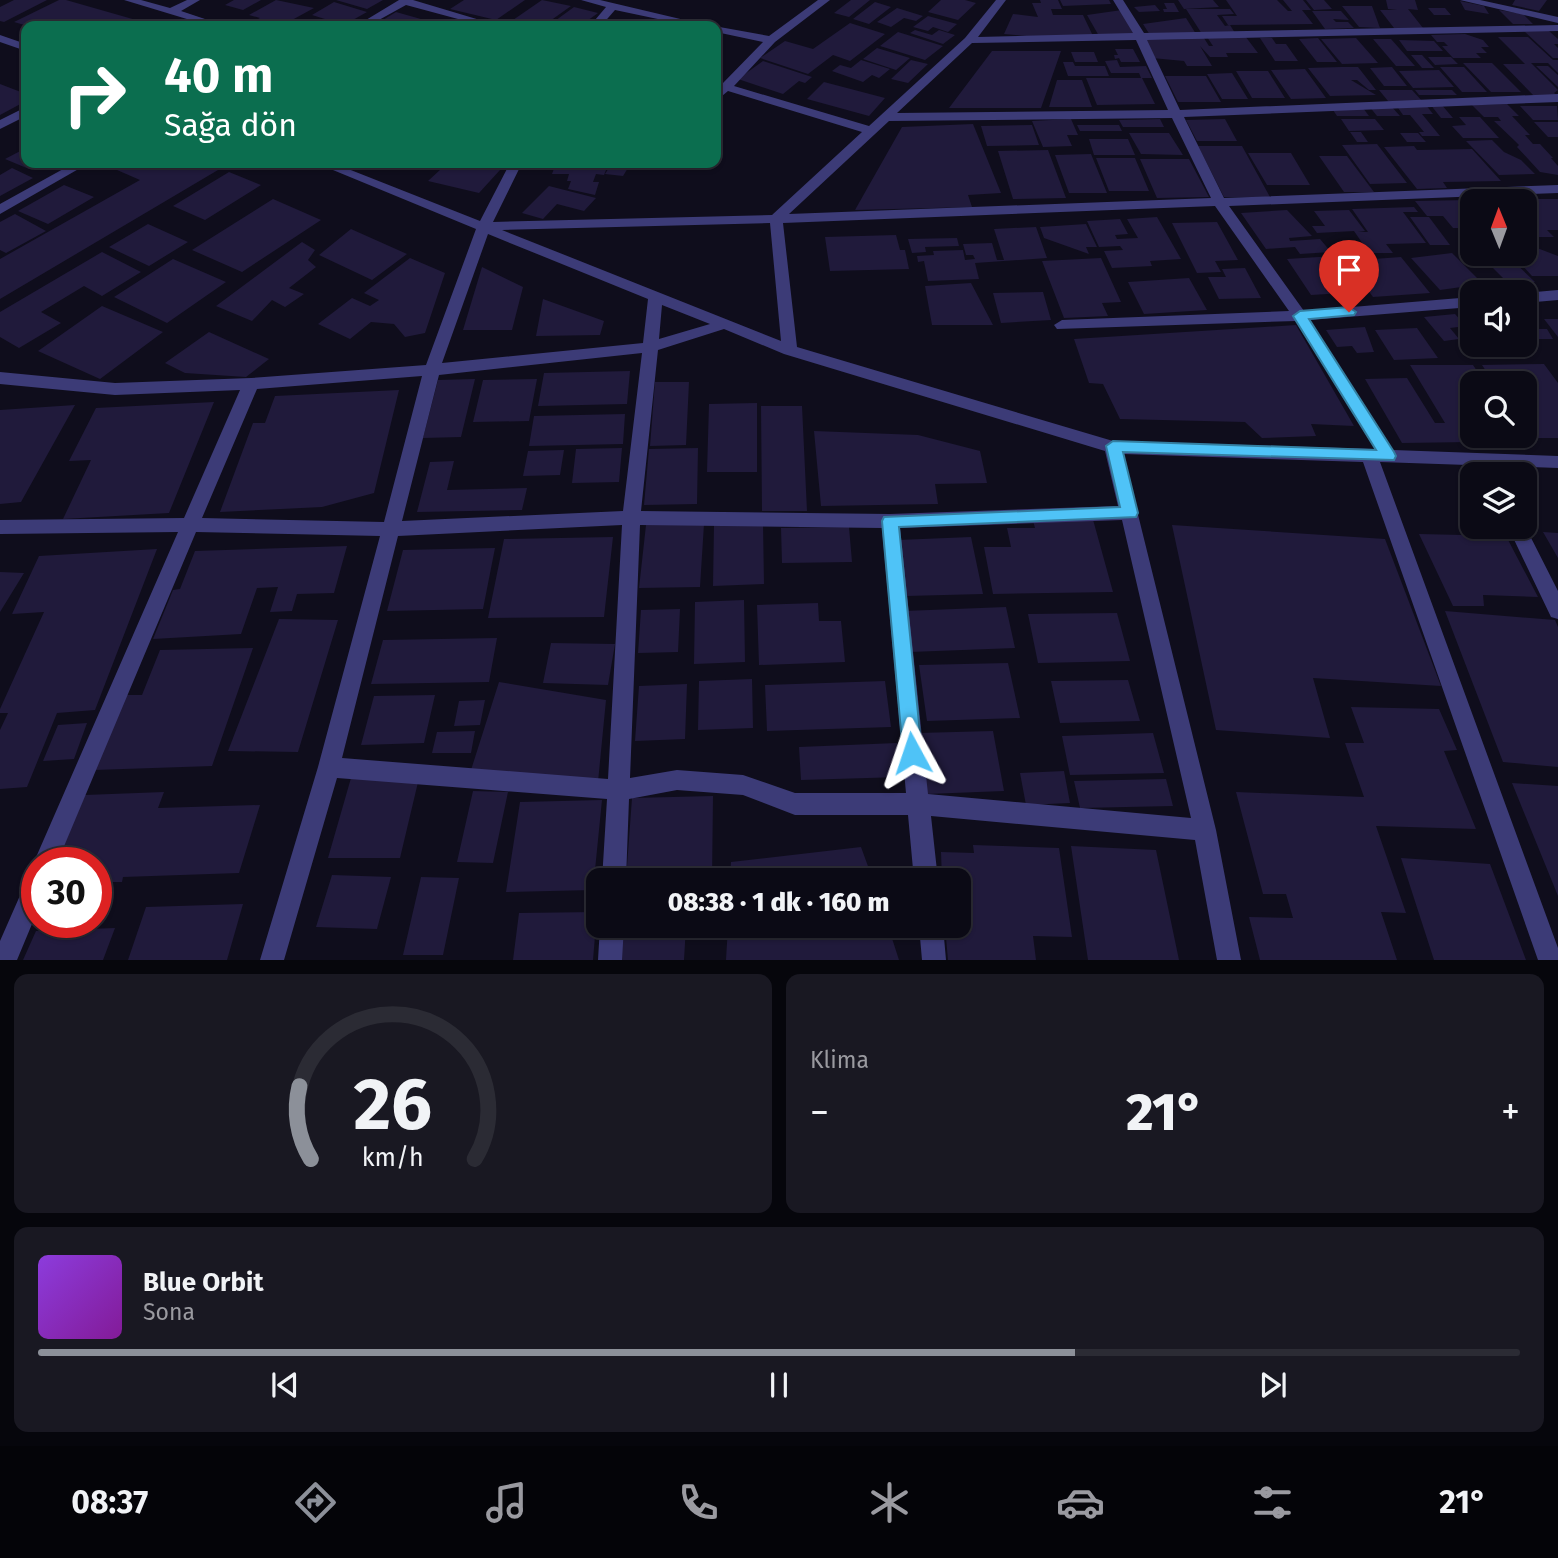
<!DOCTYPE html>
<html lang="tr">
<head>
<meta charset="utf-8">
<style>
	:root { --surface:#0b0a15; --page:#191822; --text:#f1f3f6; --muted:#9a9aa0; --line:#2b2b34; --accent:#8c9099 }
	body { margin:0; font-family:"Fira Sans",sans-serif; background:var(--page); color:var(--text); height:100vh; display:flex; flex-direction:column; font-size:26px; white-space:nowrap }
	* { box-sizing:border-box; margin:0 }
	p { font-size:23px; color:var(--muted) }
	.icon { flex:none; width:38px; height:38px; fill:none; stroke:currentColor; stroke-width:2; stroke-linecap:round; stroke-linejoin:round }
	.map { position:relative; height:960px; overflow:hidden }
	.sheet { display:flex; flex-direction:column; gap:14px; padding:14px; background:#06060c; flex:1 }
	.sheet>* { flex:none }
	.guide { position:absolute; left:21px; top:21px; width:700px; height:147px; border-radius:14px; box-shadow:0 2px 5px #0004,0 0 0 2px var(--line); background:#0b6e4f; color:#fff; overflow:hidden }
	.needle { width:46px; rotate:359deg }
	.controls { position:absolute; left:1460px; top:189px; display:grid; gap:14px }
	.controls a { display:grid; place-items:center; width:77px; height:77px; border-radius:14px; background:var(--surface); box-shadow:0 2px 5px #0004,0 0 0 2px var(--line); font-size:35px }
	.speed { position:absolute; left:21px; top:847px; display:flex; gap:14px; font-size:35px; font-weight:700; text-align:center }
	.speed>* { display:grid; place-content:center; width:91px; height:91px; border-radius:50%; background:var(--surface); box-shadow:0 2px 5px #0004,0 0 0 2px var(--line); line-height:1 }
	.speed .limit { border:10px solid #d22; background:#fff; color:#111 }
	.pin { position:absolute; display:grid; place-items:center; width:60px; height:60px; color:#fff; margin:-72px -30px; border-radius:50% 50% 50% 0; rotate:-45deg; box-shadow:0 0 7px #0007 }
	.pin .icon { rotate:45deg }
	.me { position:absolute; width:77px; margin:-38px; rotate:355deg; stroke-linejoin:round; filter:drop-shadow(0 0 5px #0008) }
	.turn { display:flex; align-items:center; gap:24px; height:147px; padding:0 28px; font-size:32px }
	.turn .icon { width:91px; height:91px; stroke-width:2.5 }
	.turn b { display:block; font-size:49px; line-height:60px }
	.big { font-size:52px; font-weight:800; line-height:1.1 }
	.sheet .widget { flex:1; display:flex; flex-direction:column; justify-content:center; gap:10px; min-width:0; padding:0 24px; border-radius:14px; background:var(--page) }
	.sheet .dial { align-items:center; gap:0 }
	.dial svg { height:182px; overflow:visible; fill:none; stroke:var(--line); stroke-width:7; stroke-linecap:round; text-anchor:middle }
	.dial text { fill:var(--text); stroke:none }
	.song { display:flex; align-items:center; gap:21px }
	.cover { width:84px; height:84px; border-radius:10px; background:linear-gradient(135deg,hsl(270 70% 55%),hsl(290 70% 35%)) }
	.played { height:7px; border-radius:4px; background:linear-gradient(90deg,var(--accent) 70%,var(--line) 70%) }
	.keys { display:flex; justify-content:space-around; direction:ltr }
	.heat { display:flex; justify-content:space-between; align-items:center; font-size:38px; direction:ltr }
	.sheet .tiles { flex:1; display:grid; gap:14px; grid-template-columns:1fr 1fr }
	.widget:last-child { grid-column:span 2 }
	.trip { position:absolute; left:586px; top:868px; width:385px; height:70px; border-radius:14px; background:var(--surface); box-shadow:0 2px 5px #0004,0 0 0 2px var(--line); font-weight:800; line-height:70px; text-align:center }
	.dock { display:flex; height:112px; justify-content:space-around; align-items:center; background:#040408; color:var(--muted) }
	.dock .icon { width:49px; height:49px }
	.dock .on { color:var(--accent) }
	.dock b { font-size:32px; color:var(--text) }
	.map>svg:first-child { display:block }
</style>
</head>
<body>
<div class="map">
<svg width="1558" height="960" viewBox="0 0 1558 960">
	<rect width="100%" height="100%" fill="#0f0d1c"/>
	<!-- building -->
	<path fill="#201a3b" d="M14,0H47L4,22L0,21V7Z
		M59,0H66L157,26H28L14,22Z
		M234,0H261L243,10L225,5Z
		M276,0L314,8L281,26H244L260,18L249,15Z
		M336,0H383L367,9Z
		M464,0H525L496,20L450,9Z
		M542,0L571,6L543,26L513,20Z
		M851,0H870L849,17L834,13Z
		M941,0H965L976,3L958,20L928,12Z
		M1040,0H1058L1062,9H1051L1053,15H1083L1093,36L1037,37L1004,34L1013,14L1038,17L1032,3H1041Z
		M1060,0H1109L1111,4L1063,6Z
		M1178,0H1213L1219,7L1184,9Z
		M1226,0H1277L1288,11H1292L1283,0H1303L1311,10H1302L1313,24L1228,25L1222,16H1237Z
		M1306,0H1324L1332,9L1314,10Z
		M1386,0H1415L1418,10L1408,9L1423,28H1394L1380,10H1397L1388,9Z
		M1515,0H1547L1539,11L1512,5Z
		M1460,1L1484,6L1489,14L1465,10Z
		M334,2L367,12L344,25L312,15Z
		M875,2L891,7L869,24L853,19Z
		M1164,3H1174L1179,12H1164L1163,9H1167Z
		M1155,5L1160,11L1139,12L1134,7Z
		M1342,6H1372L1380,28L1359,27Z
		M574,7L598,13L580,26H548Z
		M897,8L923,16L916,21L904,18L891,27L877,22Z
		M1428,8H1445L1451,15H1434Z
		M1186,9H1230L1234,14L1217,15L1225,26L1230,25L1235,33L1202,34Z
		M1122,10L1137,34L1099,36L1087,15Z
		M1499,10L1523,14L1533,24H1513Z
		M1312,11H1341L1349,20L1333,19L1336,22H1348L1354,28L1325,29Z
		M396,12L435,23L430,26H373Z
		M928,16L957,24L948,32L933,27L928,31L913,27Z
		M1186,18L1196,34L1150,35L1143,24Z
		M662,22L679,26H629L630,24Z
		M850,23L885,34L850,61L833,55L808,74L760,58L785,41L813,49Z
		M915,30L932,35L939,30L955,35L943,44L910,33Z
		M1524,31H1549L1558,39V44H1554L1558,48V58H1553Z
		M898,32L943,46L925,60L880,46Z
		M1465,34L1483,40L1489,47H1481L1487,53H1476L1481,58H1453L1442,46H1448L1444,42H1437L1431,35Z
		M1186,35H1202L1209,46H1213L1207,37L1245,36L1258,53H1226L1228,57H1210L1200,46L1212,66H1187L1184,61L1152,58L1142,40L1189,39Z
		M1498,37H1528L1553,60H1558V73L1548,63H1531L1558,90L1554,93L1558,96H1534L1503,64H1525Z
		M1260,38H1272L1276,44H1286L1298,61H1275Z
		M1318,38L1337,62H1317L1299,39Z
		M1356,38L1378,63L1342,64L1321,39Z
		M1373,39H1391L1415,66H1396Z
		M1399,40L1434,41L1443,51H1407Z
		M877,48L910,58L896,70L863,59Z
		M1115,49H1133L1140,62H1121L1119,58L1115,59L1114,55H1118Z
		M992,51H1061L1041,108H949Z
		M1071,52H1094L1098,62H1075Z
		M1411,55H1422L1434,68H1422Z
		M1428,57H1451L1458,64L1435,65Z
		M861,60L890,69L879,78L872,75L863,82L832,71L840,65L851,68Z
		M911,60L928,64L908,83L891,79Z
		M1117,60L1120,67L1146,66L1152,78H1141L1139,73H1111L1105,61Z
		M763,61L812,77L805,83L799,81L783,94L738,79Z
		M1063,62H1073L1075,66H1105L1109,76H1068Z
		M1463,63H1492L1521,92H1491Z
		M1536,66H1548L1558,75V87Z
		M1341,67H1358L1376,90H1369L1357,80H1351L1376,95L1330,96L1308,68Z
		M1392,67L1407,86H1384L1370,68Z
		M1440,67H1464L1487,92H1462Z
		M1305,69L1326,98L1291,99L1271,70Z
		M1439,70L1454,87L1413,88L1399,71Z
		M1236,71H1268L1285,98H1252Z
		M1232,73L1248,99H1222L1207,74Z
		M1165,76H1206L1221,102H1178Z
		M1086,78H1142L1155,104L1097,105Z
		M1057,80H1082L1092,107H1049Z
		M824,82L885,98L869,116L807,99Z
		M0,84L26,94V101L0,115Z
		M1379,90H1412L1422,101H1388Z
		M1415,90H1452L1457,95H1419Z
		M1430,104H1441L1453,118H1441Z
		M1507,104L1519,116H1512L1530,135H1525L1533,144H1540L1553,158H1551L1558,166V175L1540,172L1517,147L1519,145L1515,141L1494,121H1501L1498,117H1484L1472,105Z
		M1396,105H1426L1433,114H1422L1440,136H1422L1419,132H1424L1410,115H1403Z
		M1369,106H1391L1400,116H1377Z
		M1520,106H1557L1558,120H1533Z
		M1331,107L1363,108L1369,116H1337Z
		M1459,117H1480L1499,138H1463L1452,126L1466,125Z
		M1071,119L1078,135H1067L1072,146L1043,147L1032,121Z
		M1160,119L1164,127H1123L1119,120Z
		M1225,119L1237,141H1197L1186,120Z
		M1341,119H1375L1384,130L1349,131Z
		M1534,122H1558V137H1548Z
		M973,124L1001,193L968,195L972,207L855,210L902,127Z
		M1032,125L1039,145L987,146L981,126Z
		M1077,125H1119L1122,131H1080Z
		M1350,132H1361L1368,142H1357Z
		M1129,133H1169L1183,155L1141,154Z
		M1400,133H1418L1426,142H1407Z
		M1089,139H1128L1135,155H1094Z
		M1492,140L1504,152L1521,160L1535,174L1499,175L1466,141Z
		M1377,144L1407,183L1370,184L1342,145Z
		M1198,146H1242L1270,197H1224Z
		M1414,146L1417,150L1472,149L1501,181L1443,182L1447,188L1417,189L1384,147Z
		M26,148V163H40L29,169L5,159Z
		M1048,150L1066,198L1013,199L998,151Z
		M1248,153H1291L1310,185H1267Z
		M1091,154L1107,193H1069L1055,155Z
		M1319,156H1347L1374,192H1344Z
		M1096,158H1135L1149,191H1109Z
		M1140,159H1189L1209,197L1157,198Z
		M101,163H199L218,170L0,299V259L140,180Z
		M453,163H468L500,170L479,193L428,181L441,169L446,170Z
		M556,163L608,165L604,175L596,174L593,182H599L595,195L568,189L571,181H567L569,174H552Z
		M612,163H631L623,176L605,174Z
		M12,168L33,178L0,196V175Z
		M229,172L261,185L205,220L173,206Z
		M64,185L94,197L48,224L18,211Z
		M549,186L596,198L584,211L557,204L543,219L522,213Z
		M273,199L321,220L242,272L192,250Z
		M1524,199H1558V230H1547L1554,237H1532L1524,227V212H1532Z
		M1468,200L1472,205V228H1453L1443,216H1427L1415,201Z
		M1414,207L1418,212H1403L1426,243L1386,244L1393,253H1369L1354,231L1317,233L1312,226H1325L1314,211L1349,210L1365,231L1358,232H1368L1352,209Z
		M1287,210L1312,236L1289,238L1290,241L1320,239L1331,252L1300,254L1295,247L1266,249L1241,213Z
		M15,214L46,231L6,253L0,250V222Z
		M1157,217L1181,259L1150,261L1152,266L1112,268L1104,251L1123,250L1120,246L1099,247L1087,221L1120,219L1128,234L1115,235L1117,239L1138,238L1127,219Z
		M1410,217H1429L1450,245H1430Z
		M1217,222L1238,260L1215,261L1221,272L1197,273L1172,223Z
		M148,224L188,242L149,266L109,247Z
		M1086,224L1097,247H1086L1089,254L1044,238L1040,227Z
		M1036,227L1047,258L975,263L979,279L928,281L924,261L918,262L917,256L934,255L933,251L963,250L965,260L975,259L973,255H966L963,244L992,243L997,260H1004L994,229Z
		M351,229L407,254L372,280L319,255Z
		M896,235L900,250H905L909,269L830,271L825,237Z
		M957,238L959,246L925,247L926,252L912,253L908,239Z
		M302,242L315,250L308,260L316,267L289,288L304,294L285,307L272,300L252,321L216,306Z
		M1524,243L1558,256V276H1532L1512,254H1524Z
		M102,252L141,272L102,296L84,286L41,312L61,323L19,348L0,337V312Z
		M1452,253L1483,284L1440,290L1411,258Z
		M1479,254H1506L1535,282L1509,284Z
		M1335,256L1360,292L1311,295L1287,259Z
		M1401,257L1430,293L1373,297L1346,261Z
		M410,258L445,273L425,333L405,337L394,324L371,322L350,339L318,324L352,298L370,306L379,300L364,293Z
		M1101,258L1121,302L1102,303L1108,316L1064,318L1042,261Z
		M173,259L226,282L167,323L114,297Z
		M482,267L523,287L512,330H463Z
		M1245,268L1261,298L1219,299L1208,277H1226L1222,269Z
		M1189,278L1207,310L1144,314L1128,282Z
		M971,283L993,325H932L925,286Z
		M1043,292L1051,320L1001,323L993,293Z
		M543,299L604,321L600,335L536,336Z
		M102,306L163,332L100,379L38,351Z
		M1455,314L1466,326L1450,328L1459,339L1444,341L1424,317Z
		M1544,319H1558V337Z
		M1296,325L1354,426L1311,424L1316,436L1262,438L1245,422L1120,419L1103,384L1089,383L1074,339Z
		M1365,327L1374,352L1357,353L1352,346L1337,347L1326,330Z
		M1417,328L1438,358L1394,360L1375,330Z
		M1532,329H1547L1553,339H1538Z
		M209,332L269,359L246,377L185,373L165,363Z
		M1544,364L1558,383V438H1531L1524,428V383H1494L1482,365Z
		M1410,365H1473L1485,383H1472V423H1459L1471,442L1402,443L1365,379L1407,378L1435,423H1445Z
		M630,371L627,404L538,406L544,373Z
		M475,379L461,437L423,438L438,380Z
		M537,379L529,421L473,422L483,380Z
		M655,382H689L686,445L650,446Z
		M399,390L374,493L322,507L220,512L253,423H265L275,396Z
		M214,402L169,513L63,519L91,460L69,461L96,408Z
		M757,403V472H707L709,404Z
		M75,405L21,502L0,504V410Z
		M761,406H802L807,511H762Z
		M625,414L623,444L529,446L534,416Z
		M814,431L918,435L980,451L987,483L935,484L938,504L821,506Z
		M622,448L619,482L572,483L576,449Z
		M698,448L697,504L644,505L649,449Z
		M564,450L560,475L523,476L528,451Z
		M454,461L447,490L527,488L522,510L417,512L430,462Z
		M1092,516L1113,592L993,594L984,547H1011L1007,528H1035L1032,517Z
		M704,524L700,587L639,588L646,525Z
		M763,524L764,584L713,586L714,525Z
		M1172,525L1385,539L1441,686L1313,678L1330,738L1216,730Z
		M849,527L852,562L782,563L781,528Z
		M1543,532L1558,533V558Z
		M1419,534L1506,536L1538,597L1483,595L1484,606H1453Z
		M613,537L604,617L488,618L504,539Z
		M971,537L983,594L906,596L898,540Z
		M347,546L334,593L297,594L292,611L270,612L278,587L257,588L241,634L153,639L173,590L180,589L195,551Z
		M495,548L483,609L387,611L403,550Z
		M157,549L95,710L57,713L27,787L0,789V730L8,713H0V709L44,612L12,614L39,556Z
		M0,572L24,573L0,612Z
		M744,600L745,662L694,664L695,602Z
		M818,603L819,621H841L845,662L759,665L757,605Z
		M1006,607L1015,648L910,652L904,611Z
		M680,609L678,652L638,653L641,610Z
		M1445,611L1555,620L1558,627V767L1503,762Z
		M1117,613L1130,661L1038,663L1028,614Z
		M279,619L338,620L298,752L228,751Z
		M497,638L489,682L371,684L383,640Z
		M551,643L615,644L608,685L543,683Z
		M253,648L212,766L94,770L126,695H142L160,650Z
		M1008,663L1020,718L927,721L919,665Z
		M752,679L753,728L698,730L699,681Z
		M1128,680L1140,721L1060,723L1051,681Z
		M885,681L891,727L767,731L765,685Z
		M499,682L606,700L598,782L471,770Z
		M687,684L685,739L635,741L639,686Z
		M435,695L424,743L361,745L374,696Z
		M485,700L480,725L454,726L459,701Z
		M1351,707L1439,709L1457,750L1444,751L1476,829L1376,826L1406,913L1381,912L1397,960H1260L1249,917L1293,918L1286,894H1263L1236,792L1364,797L1345,743H1364Z
		M87,723L74,759L43,761L58,725Z
		M475,731L471,753H432L437,732Z
		M993,731L1004,791L927,794L918,733Z
		M1153,733L1164,773L1070,775L1062,736Z
		M897,743L901,777L801,780L799,747Z
		M1064,771L1070,803L1026,805L1020,773Z
		M351,778H419L400,858H328Z
		M1166,779L1173,806L1080,808L1074,781Z
		M1512,783L1558,786V896Z
		M473,791L508,792L493,863L457,862Z
		M164,792L158,808L260,805L239,873L123,877L122,882H96V863H56L85,795Z
		M713,796L712,880H626L632,798Z
		M602,800L593,890L506,892L520,802Z
		M973,845L1059,848L1072,937L1033,936L1036,960H948L945,926H959V880H942L941,852L974,853Z
		M1071,846L1156,850L1179,960H1088Z
		M861,847L873,880H730L731,862Z
		M1401,858L1490,864L1526,960H1434Z
		M332,875L391,877L377,929L316,927Z
		M421,877L459,878L443,955H403Z
		M243,904L227,960H128L146,907Z
		M597,912L593,960H513L519,913Z
		M623,926H686L684,960H619Z
		M728,926H888L899,960H726Z
		M115,928L103,960H23L36,931Z"/>
	<g fill="none" stroke-linecap="round" stroke-linejoin="round">
		<!-- minor -->
		<path fill="#3c3b77" fill-rule="evenodd" d="M124,0H141L170,8L187,0H200L181,11L226,26H210Z
			M399,0H413L500,26H484L406,5L368,26H356Z
			M581,0H600L710,26H691L615,10L601,26H590L606,7Z
			M818,0H830L775,42L734,86L869,126L965,38L996,0H1006L978,37L1133,33L1113,0H1123L1144,33L1558,25V31L1147,40L1180,110L1558,94V102L1184,117L1224,198L1558,185V193L1229,206L1304,311L1472,297V307L1310,320L1393,450L1558,456V468L1380,462L1558,948V960H1538L1363,462L1123,454L1216,830L1241,960H1217L1195,840L931,816L938,880H914L908,815H795L743,795L677,790L629,799L626,880H602L607,799L337,778L284,960H260L318,767L380,536L196,532L57,863H37V871L33,863L37,855L178,532L0,534V520L184,518L240,390L115,395L0,384V372L115,383L251,378L426,365L476,229L316,163H333L480,221L510,163H522L493,222L772,215L862,132L728,91L716,101V81L723,83L763,42L716,32L714,26L769,36ZM1136,40L1168,110L897,113L972,43ZM1172,118L1211,198L789,214L889,121ZM1215,206L1289,311L1062,320L1054,325L1057,329L1296,321L1375,449L1113,441L797,347L783,223ZM770,223L781,341L502,230ZM488,234L648,299L643,343L442,363ZM662,305L710,324L659,339ZM724,329L784,354L1105,451L1118,506L890,514L641,511L658,350ZM642,353L623,511L402,521L439,375ZM422,376L384,522L202,518L257,389ZM1122,520L1191,818L928,794L900,528ZM622,525L608,779L342,758L398,536ZM640,525L882,528L906,793H795L743,775L677,770L630,778Z
			M1460,0H1480L1558,17V23Z
			M0,35L26,44V51L0,42Z
			M26,107V116L0,129V120Z
			M74,163H89L0,214V204Z
			M1558,290V300L1524,303V293Z
			M1524,524L1558,591V619L1551,617L1508,527H1524Z
			M37,871V912L17,960H0V941L29,875Z
			M600,926H624L622,960H598Z
			M919,926H943L946,960H922Z"/>
	</g>
	<!-- route -->
	<path fill="#4fc3f7" stroke="#337fa1" stroke-width="2" d="M1349,307L1356,312L1354,315L1309,319L1394,452L1396,456L1394,460L1123,452L1138,513L1136,517L899,527L922,753L919,759L912,762L906,759L903,753L882,521L884,517L1120,507L1106,446L1113,441L1376,450L1293,316L1300,311Z"/>
</svg>
<div class="controls">
<a><svg class="needle" viewBox="-14 -14 28 28"><path d="M0-13l5 13h-10z" fill="#e53935"/><path d="M0 13l5-13h-10z" fill="#9a9aa0"/></svg></a>
<a><svg class="icon" aria-label="sound" viewBox="0 0 24 24"><path d="M4 9h4l5-4v14l-5-4H4zM17 9q2 3 0 6"/></svg></a>
<a><svg class="icon" aria-label="search" viewBox="0 0 24 24"><circle cx="10" cy="10" r="6"/><path d="M15 15l6 6"/></svg></a>
<a><svg class="icon" aria-label="layers" viewBox="0 0 24 24"><path d="M12 4l9 5-9 5-9-5zM3 14l9 5 9-5"/></svg></a>
</div>
<div class="speed"><div class="limit">30</div></div>
<div class="pin" style="left:1349px;top:312px;background:#d93025"><svg class="icon" aria-label="arrive" viewBox="0 0 24 24"><path d="M6 21V4h12l-3 4 3 4H6"/></svg></div>
<svg class="me" style="left:912px;top:753px" viewBox="-20 -20 40 40"><path d="M0-17L14 15 0 8-14 15z" fill="#4fc3f7" stroke="#fff" stroke-width="4"/></svg>
<div class="trip">08:38 · 1 dk · 160 m</div>
<div class="guide">
<div class="turn"><svg class="icon" aria-label="right" viewBox="0 0 24 24"><path d="M7 20v-9h11M14 6l5 5-5 5"/></svg><div><b>40 m</b>Sağa dön</div></div>
</div>
</div>
<section class="sheet">
<div class="tiles">
<div class="widget dial"><svg viewBox="0 0 100 80">
<path d="M14 69A42 42 0 1 1 86 69"/>
<path d="M14 69A42 42 0 0 1 9 37" stroke="#8c9099"/>
<text x="50" y="56" font-size="32" font-weight="700">26</text>
<text x="50" y="72" font-size="11">km/h</text>
</svg></div>
<div class="widget"><p>Klima</p>
<div class="heat"><a>−</a><b class="big">21°</b><a>+</a></div>
</div>
<div class="widget">
<div class="song"><i class="cover"></i><div><b>Blue Orbit</b><p>Sona</p></div></div>
<div class="played"></div>
<div class="keys"><svg class="icon" aria-label="previous" viewBox="0 0 24 24"><path d="M18 5L8 12l10 7zM5 5v14"/></svg><svg class="icon" aria-label="pause" viewBox="0 0 24 24"><path d="M8 5v14M16 5v14"/></svg><svg class="icon" aria-label="next" viewBox="0 0 24 24"><path d="M6 5l10 7-10 7zM19 5v14"/></svg></div>
</div>
</div>
</section>
<nav class="dock">
<b>08:37</b>
<svg class="icon on" aria-label="directions" viewBox="0 0 24 24"><path d="M12 3l9 9-9 9-9-9zM9 14v-3h6M13 9l2 2-2 2"/></svg>
<svg class="icon" aria-label="music" viewBox="0 0 24 24"><path d="M9 18V5l10-2v13"/><circle cx="6" cy="18" r="3"/><circle cx="16" cy="16" r="3"/></svg>
<svg class="icon" aria-label="phone" viewBox="0 0 24 24"><path d="M5 4h4l2 5-3 2q2 4 5 5l2-3 5 2v4C11 20 4 13 5 4z"/></svg>
<svg class="icon" aria-label="climate" viewBox="0 0 24 24"><path d="M12 3v18M4 7l16 10M4 17L20 7"/></svg>
<svg class="icon" aria-label="car" viewBox="0 0 24 24"><path d="M5 17H2v-5l4-1 3-4h7l3 4 3 1v5h-3M9 17h6M6 11h13"/><circle cx="7" cy="17" r="2"/><circle cx="17" cy="17" r="2"/></svg>
<svg class="icon" aria-label="filters" viewBox="0 0 24 24"><path d="M4 7h16M4 17h16"/><circle cx="9" cy="7" r="2"/><circle cx="15" cy="17" r="2"/></svg>
<b>21°</b>
</nav>
</body>
</html>
